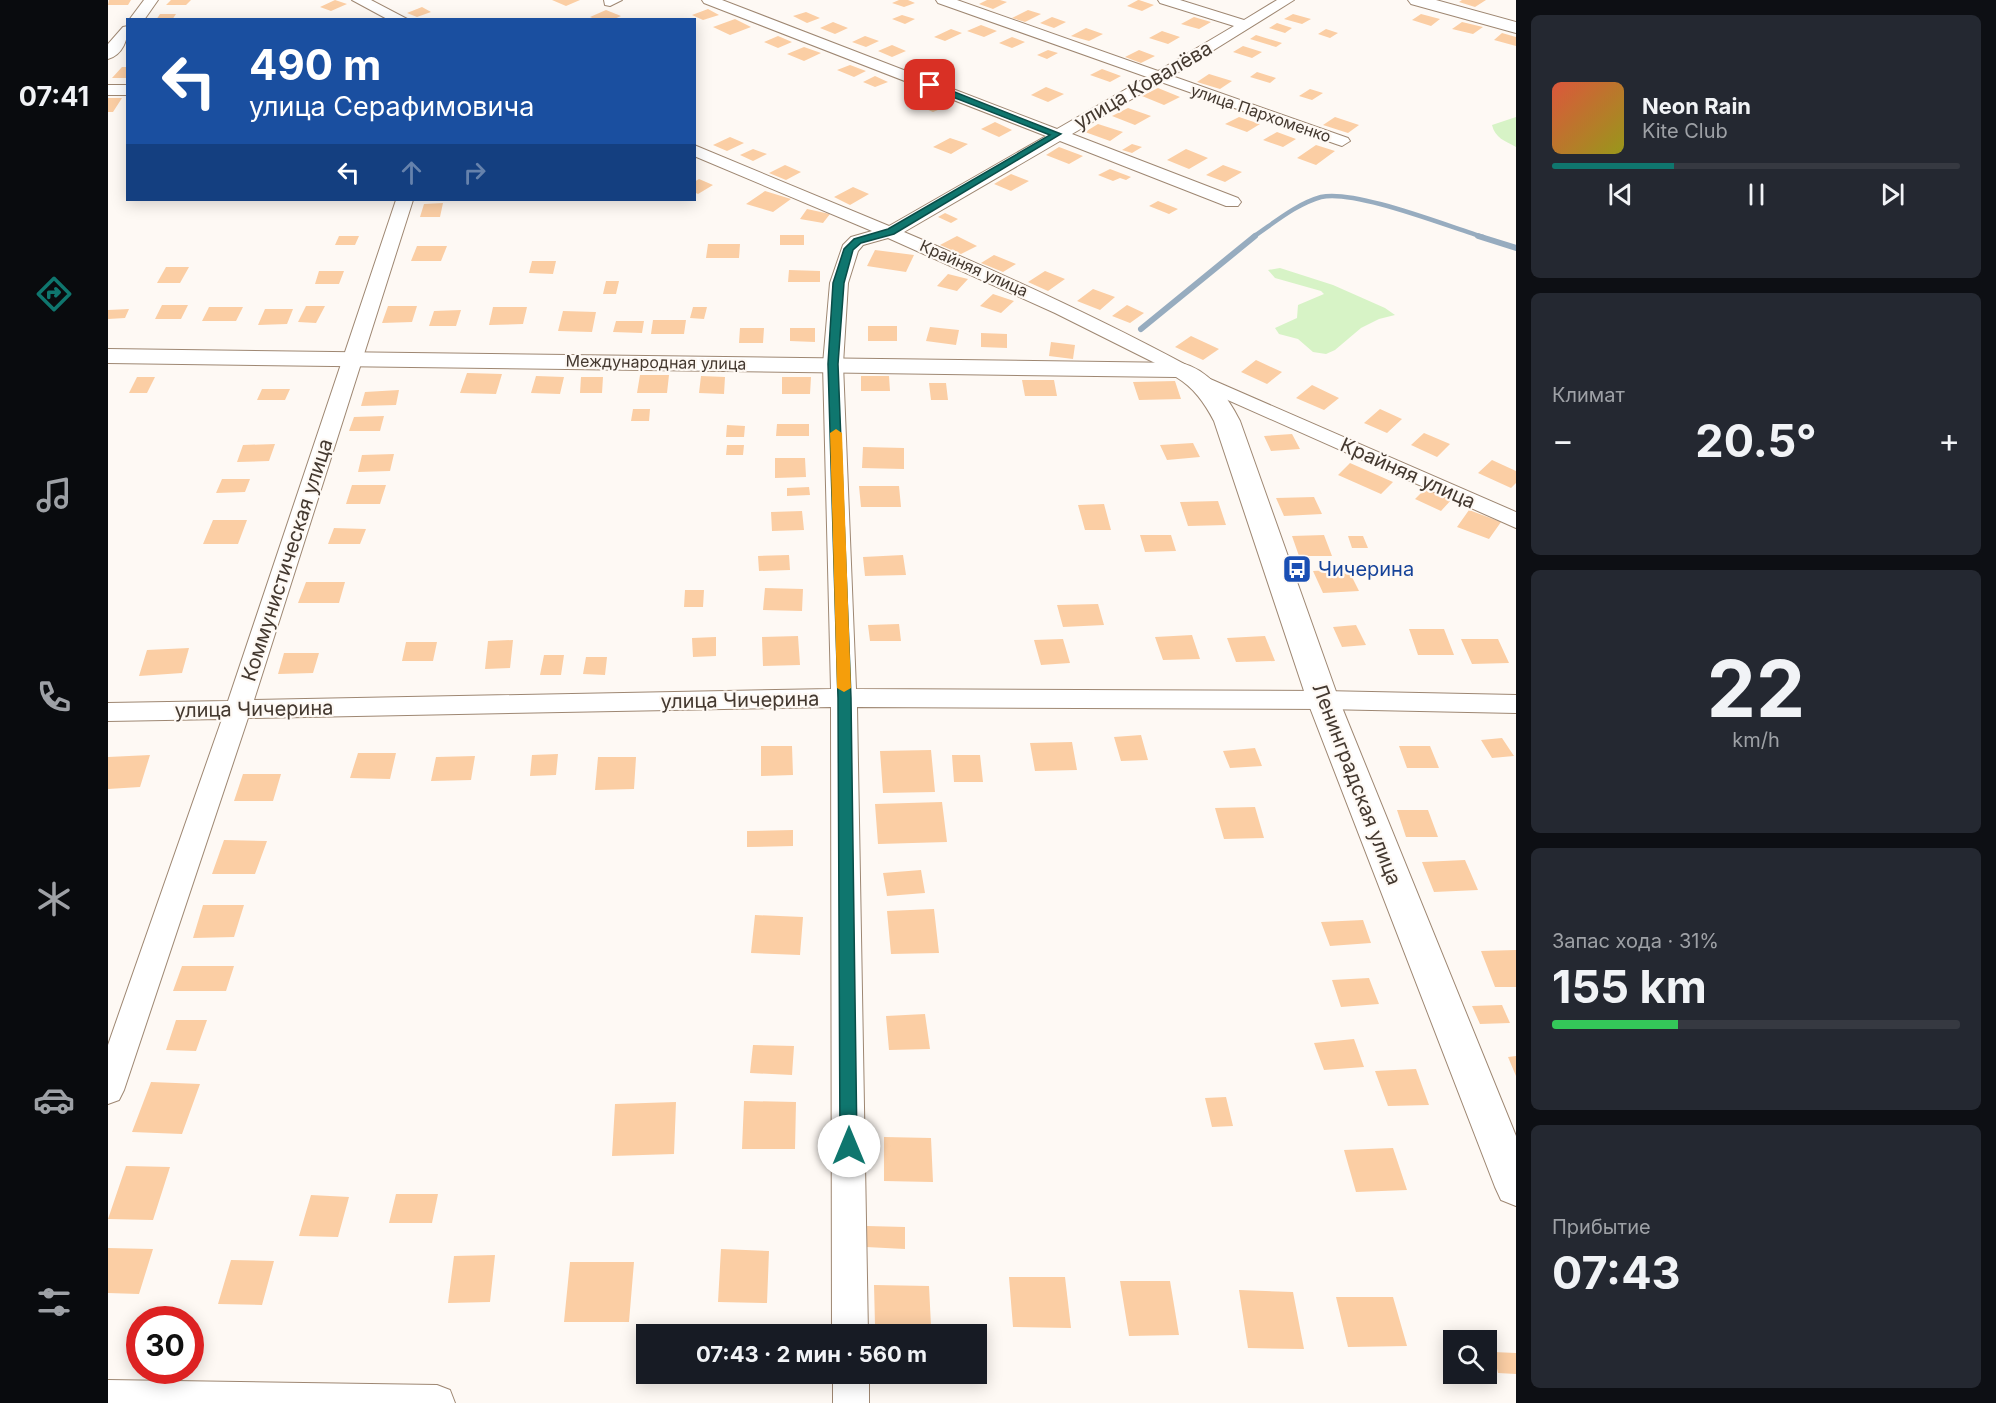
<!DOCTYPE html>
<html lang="ru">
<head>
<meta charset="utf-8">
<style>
	:root { --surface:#171b24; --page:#242831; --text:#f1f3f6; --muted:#9ea1a6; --line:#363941; --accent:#0f766e }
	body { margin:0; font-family:Inter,sans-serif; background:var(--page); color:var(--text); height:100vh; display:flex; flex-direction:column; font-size:22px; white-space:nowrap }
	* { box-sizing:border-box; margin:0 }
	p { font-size:20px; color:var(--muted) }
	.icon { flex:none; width:33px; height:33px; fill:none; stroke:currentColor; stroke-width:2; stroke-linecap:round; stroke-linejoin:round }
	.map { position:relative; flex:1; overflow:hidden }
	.drawer { display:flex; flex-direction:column; gap:15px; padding:15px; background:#0d0f14; width:480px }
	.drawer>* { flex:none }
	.guide { position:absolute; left:18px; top:18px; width:570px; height:183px; border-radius:0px; box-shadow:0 3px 15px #0003; background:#1a4fa0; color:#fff; overflow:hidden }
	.fabs { position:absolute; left:1335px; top:1330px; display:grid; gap:12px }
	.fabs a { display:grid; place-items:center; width:54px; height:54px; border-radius:0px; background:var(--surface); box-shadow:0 3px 15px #0003; font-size:30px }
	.speed { position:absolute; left:18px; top:1306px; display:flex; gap:12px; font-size:30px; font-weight:700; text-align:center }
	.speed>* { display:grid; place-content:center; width:78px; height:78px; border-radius:50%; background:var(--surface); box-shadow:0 3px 15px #0003; line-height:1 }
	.speed .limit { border:9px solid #d22; background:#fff; color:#111 }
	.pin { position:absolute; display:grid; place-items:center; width:51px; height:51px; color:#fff; margin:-26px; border-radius:12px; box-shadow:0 3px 9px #0006 }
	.me { position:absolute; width:66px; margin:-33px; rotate:0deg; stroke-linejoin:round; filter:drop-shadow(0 0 4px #0008) }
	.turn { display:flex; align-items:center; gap:21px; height:126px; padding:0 24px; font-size:27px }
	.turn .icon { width:78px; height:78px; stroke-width:2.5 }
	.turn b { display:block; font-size:42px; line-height:51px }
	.lanes { display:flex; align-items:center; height:57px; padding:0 24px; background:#0003; justify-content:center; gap:30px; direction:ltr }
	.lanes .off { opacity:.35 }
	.big { font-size:45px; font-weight:700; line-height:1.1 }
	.drawer .widget { flex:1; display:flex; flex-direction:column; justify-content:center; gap:9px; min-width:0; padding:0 21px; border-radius:9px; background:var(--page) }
	.drawer .dial { align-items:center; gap:0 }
	.dial b { font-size:78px; line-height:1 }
	.song { display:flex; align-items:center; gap:18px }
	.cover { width:72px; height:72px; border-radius:9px; background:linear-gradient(135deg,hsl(10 70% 55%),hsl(60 70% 35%)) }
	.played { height:6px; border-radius:3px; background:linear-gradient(90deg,var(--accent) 30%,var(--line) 30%) }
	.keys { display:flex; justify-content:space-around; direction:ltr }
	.heat { display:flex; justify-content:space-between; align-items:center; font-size:33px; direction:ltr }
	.charge { height:9px; border-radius:4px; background:linear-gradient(90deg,#34c759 31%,var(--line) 0) }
	.trip { position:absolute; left:528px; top:1324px; width:351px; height:60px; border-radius:0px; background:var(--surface); box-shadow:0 3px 15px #0003; font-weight:700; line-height:60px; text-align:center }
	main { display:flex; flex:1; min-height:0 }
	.tab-bar { display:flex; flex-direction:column; width:108px; justify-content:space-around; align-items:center; background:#090b0e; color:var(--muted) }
	.tab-bar .icon { width:42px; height:42px }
	.tab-bar .current { color:var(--accent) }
	.tab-bar b { font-size:27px; color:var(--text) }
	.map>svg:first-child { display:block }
</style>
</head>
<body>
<main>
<nav class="tab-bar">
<b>07:41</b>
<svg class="icon current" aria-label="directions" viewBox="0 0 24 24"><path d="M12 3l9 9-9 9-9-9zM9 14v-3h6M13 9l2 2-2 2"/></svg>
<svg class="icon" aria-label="music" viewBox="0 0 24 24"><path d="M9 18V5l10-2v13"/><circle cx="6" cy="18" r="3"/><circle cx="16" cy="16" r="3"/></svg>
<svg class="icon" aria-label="phone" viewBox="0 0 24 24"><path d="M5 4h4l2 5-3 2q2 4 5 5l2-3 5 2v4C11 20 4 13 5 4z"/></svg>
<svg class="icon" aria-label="climate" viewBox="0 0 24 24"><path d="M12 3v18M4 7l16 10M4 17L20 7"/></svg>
<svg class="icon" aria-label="car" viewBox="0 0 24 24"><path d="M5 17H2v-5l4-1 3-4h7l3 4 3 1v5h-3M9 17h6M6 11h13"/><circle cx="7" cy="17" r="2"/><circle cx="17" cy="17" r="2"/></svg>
<svg class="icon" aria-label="filters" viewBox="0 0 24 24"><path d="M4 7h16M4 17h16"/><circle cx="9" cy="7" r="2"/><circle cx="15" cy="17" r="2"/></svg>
</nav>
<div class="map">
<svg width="1408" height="1403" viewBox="0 0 1408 1403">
	<rect width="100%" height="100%" fill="#fef9f4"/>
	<!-- green -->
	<path fill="#d7f3c6" d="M1408,117V147C1397,141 1387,138 1384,125Z
		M1172,268L1225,285L1277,308L1287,315L1271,319L1253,328L1227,350L1218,354L1205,352L1190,339L1171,334L1167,328L1189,318L1190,305L1216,294L1213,291L1167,278L1160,270Z"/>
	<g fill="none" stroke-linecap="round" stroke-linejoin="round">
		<!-- stream-far1 -->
		<path stroke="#97acbf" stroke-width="4.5" d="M1145,237C1166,223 1188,204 1213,197C1246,189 1339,226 1375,237"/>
		<!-- stream -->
		<path stroke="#97acbf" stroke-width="6" d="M1370,236L1408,248
			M1033,329L1147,236"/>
	</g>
	<!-- building -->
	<path fill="#fbcea4" d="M1,0H23L20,5H0Z
		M63,0H83L78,5H58Z
		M227,0L239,4L223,11L212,7Z
		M444,0H472L458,6Z
		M791,0H800L807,3L796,7L784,3Z
		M879,0H892L899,2L885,9L871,4Z
		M1030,0H1031L1046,5L1034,11L1019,6Z
		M1354,0H1378L1367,7L1351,2Z
		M314,7L323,12L309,17L299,13Z
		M600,9L611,15L595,20L584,15Z
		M498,10L513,16L504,20H489L482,17Z
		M920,10L933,14L917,22L904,18Z
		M698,12L712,18L699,23L685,16Z
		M52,14H68L64,20H48Z
		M1185,14L1203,19L1194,24L1176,19Z
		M1313,14L1332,19L1323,26L1304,20Z
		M794,15L807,19L797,24L784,19Z
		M944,17L958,22L946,28L932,23Z
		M1086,17L1103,22L1091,29L1073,24Z
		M627,19L643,27L622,35L605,27Z
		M725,22L740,28L727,34L712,28Z
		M1354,22L1375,27L1365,34L1344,29Z
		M1169,23L1184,28L1177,33L1161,28Z
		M873,25L889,31L876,37L859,31Z
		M978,28L995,34L981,41L963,36Z
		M843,29L854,33L837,41L826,37Z
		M1218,29L1230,33L1222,38L1210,34Z
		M1054,31L1072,37L1060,44L1041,38Z
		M1394,33L1408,37V46L1386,40Z
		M1148,35L1174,43L1168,47L1142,39Z
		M670,36L684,42L670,48L656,42Z
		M757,36L771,41L758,47L744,42Z
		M904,37L917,42L904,48L891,43Z
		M784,45L798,51L784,57L770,51Z
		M1135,46L1154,52L1144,58L1125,52Z
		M696,47L713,53L696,61L679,54Z
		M940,50L950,53L939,59L929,55Z
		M1031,50L1047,56L1033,63L1017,57Z
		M819,60L840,68L828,74L808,65Z
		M742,65L758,71L746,77L729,70Z
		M14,67H20V78H4Z
		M994,69L1013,76L1002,82L982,75Z
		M1149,72L1168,78L1162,83L1142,77Z
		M1101,74L1124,81L1112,89L1089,82Z
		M767,76L780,82L767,87L755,82Z
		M938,87L956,94L940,102L923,95Z
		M1050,88L1072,97L1056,105L1034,96Z
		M1202,89L1215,93L1204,100L1191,96Z
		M0,98H14L5,112H0Z
		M825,98L842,105L825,112L809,105Z
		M1020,108L1043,116L1027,125L1004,116Z
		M1131,117L1152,124L1139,132L1117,124Z
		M1227,117L1251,125L1240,133L1215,125Z
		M887,122L904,130L891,137L873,129Z
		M990,124L1015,132L1002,141L977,132Z
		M1169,132L1188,139L1175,147L1155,140Z
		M622,137L636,143L619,151L605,145Z
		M842,138L860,144L843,154L825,147Z
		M1024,144L1034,147L1024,153L1014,150Z
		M1208,145L1227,151L1208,165L1189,158Z
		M951,147L975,156L961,164L938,155Z
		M645,149L659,154L645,161L632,155Z
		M1078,149L1100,158L1081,169L1059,160Z
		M677,165L693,172L678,180L661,173Z
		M1115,165L1134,172L1117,182L1098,175Z
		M1002,169L1023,177L1018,180L1012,178L1005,181L990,175Z
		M903,174L921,181L903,191L886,184Z
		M591,179L605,185L590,194L586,192V182Z
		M745,187L761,194L742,205L726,197Z
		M657,191L683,199L665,212L638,204Z
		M1050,201L1070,209L1061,214L1041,206Z
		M335,203L332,217H312L316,204Z
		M699,209L722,214L715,223L692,219Z
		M837,213L850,219L843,223L830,217Z
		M672,235H696V245H672Z
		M231,236H251L247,245H227Z
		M849,236L869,246L853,254L832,245Z
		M600,244H632L631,258H598Z
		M309,246H339L333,261H303Z
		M767,250L806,255L798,272L759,266Z
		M886,255L908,264L895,272L873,263Z
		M424,261H448L445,274L421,273Z
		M58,267H81L72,283H49Z
		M681,270L712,271V282H680Z
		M211,271H236L231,284H207Z
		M937,271L957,279L940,291L920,282Z
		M840,274L860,279L849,291L829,286Z
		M498,281H511L508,294H495Z
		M985,289L1007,297L992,310L969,301Z
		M885,294L906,301L893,313L872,306Z
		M54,305H80L73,319H47Z
		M1019,305L1036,313L1022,323L1004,316Z
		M198,306H217L208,323L190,322Z
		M280,306H309L304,322L274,323Z
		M101,307H135L128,321H94Z
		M385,307H419L415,324L381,325Z
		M585,307H599L596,319L582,318Z
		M21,309L17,318L0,319V310Z
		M157,309H185L179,324L150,325Z
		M353,310L348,326H321L326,311Z
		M455,311L488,312L484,332L450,331Z
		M545,320H578L576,334H543Z
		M508,321H536L534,333L505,332Z
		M760,326H789V341H760Z
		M822,327L851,330L848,345L818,341Z
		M632,328H656L655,343H631Z
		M682,328H707V342L682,341Z
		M873,333L899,334V348L873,347Z
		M1083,336L1111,349L1095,360L1067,347Z
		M943,342L967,345L965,359L941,356Z
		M1148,360L1174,372L1159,384L1133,372Z
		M359,373L394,374L388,394L352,393Z
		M532,375H561L559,393H529Z
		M428,376L456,377L452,394L423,393Z
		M593,376L617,377L616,394L591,393Z
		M753,376H781L782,391H753Z
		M29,377H47L39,393H21Z
		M473,377H495L494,393H472Z
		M674,377H703L702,394H674Z
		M914,380H946L949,396H917Z
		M1067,381L1073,399L1031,400L1025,382Z
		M821,383H838L840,400H823Z
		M1204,385L1231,398L1216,410L1188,398Z
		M154,389H182L177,400H149Z
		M291,390L288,405L253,406L257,392Z
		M525,409H542L541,421H523Z
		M1272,409L1294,419L1279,433L1256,423Z
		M276,416L272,431H241L246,417Z
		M669,424H701V436H668Z
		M619,425L637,426L636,437H618Z
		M1316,433L1342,444L1329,457L1303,445Z
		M1184,434L1192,449L1163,451L1156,436Z
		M1085,443L1092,457L1059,460L1052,445Z
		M167,444L161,461L129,462L135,445Z
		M619,445H636L635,455H618Z
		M755,447L796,448V469L754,468Z
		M286,454L282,471L250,472L254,455Z
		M667,458H697L698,477L667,478Z
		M1384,460L1408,471V483L1403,488L1370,473Z
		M1242,463L1285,482L1273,494L1230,475Z
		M114,479H142L137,492L108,493Z
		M244,485H278L272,504H238Z
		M751,486H791L793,507H753Z
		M701,487L702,495L679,496V488Z
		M1318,488L1344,499L1333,511L1307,499Z
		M1206,497L1214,514L1176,516L1168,498Z
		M1110,501L1118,525L1080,526L1072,502Z
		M996,504L1003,530H977L970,505Z
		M1361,510L1393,522L1381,539L1349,527Z
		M694,511L696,530L664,531L663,512Z
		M105,520H139L130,544H95Z
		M226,528L258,529L252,544H220Z
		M1032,535H1063L1068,551L1037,552Z
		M1216,535L1224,556H1191L1184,536Z
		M1240,536H1255L1260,548H1244Z
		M681,555L682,570L651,571L650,556Z
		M795,555L798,575L757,576L755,557Z
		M1240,569L1251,591L1215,593L1205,571Z
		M198,582H237L231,603H190Z
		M657,588L695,589L694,611L655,610Z
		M577,590H596L595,607H576Z
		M990,604L996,625L955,627L949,605Z
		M791,624L793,641H762L760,625Z
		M1248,625L1258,645L1234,647L1225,627Z
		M1301,629H1336L1346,655H1310Z
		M1084,635L1092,659L1055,660L1047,637Z
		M690,636L692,665L655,666L654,637Z
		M1157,636L1167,661L1128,662L1119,638Z
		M608,637V656L585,657L584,638Z
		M955,639L962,663L933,665L926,640Z
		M1353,639H1390L1401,663L1364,664Z
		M405,640L402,668L377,669L380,641Z
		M298,642H329L325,661H294Z
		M81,648L74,673L31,676L39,650Z
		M176,653H211L205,673L170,674Z
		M436,655H456L453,675H432Z
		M478,657H499L497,675L475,674Z
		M1033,735L1040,760L1013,761L1006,737Z
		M1394,738L1406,756L1384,758L1373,740Z
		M964,742L969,770L927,771L922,743Z
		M653,746H684L685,775L653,776Z
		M1291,746H1322L1331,768H1299Z
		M1147,748L1154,766L1122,768L1115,751Z
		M823,750L827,792L775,793L772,751Z
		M250,753H288L282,779L242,778Z
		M450,754L448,775L422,776L424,755Z
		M42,755L32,787L0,789V757Z
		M844,755H872L875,782H846Z
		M367,756L363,780L323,781L328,757Z
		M490,757H528L526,789L487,790Z
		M135,774H173L165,801H126Z
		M834,802L839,842L770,844L767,804Z
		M1147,807L1156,838L1116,839L1107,808Z
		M1289,810H1320L1330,837H1298Z
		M685,830V846L639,847V831Z
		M116,840L159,841L147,874H104Z
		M1357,860L1370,890L1326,892L1314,862Z
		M813,870L817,893L779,896L775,873Z
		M95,905H136L126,937L85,938Z
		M826,909L831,953L783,954L779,911Z
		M647,915L695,917L692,955L643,953Z
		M1255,920L1263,943L1222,946L1213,922Z
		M1408,950V987H1387L1373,951Z
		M74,966H126L118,991H65Z
		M1261,978L1271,1004L1233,1007L1224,980Z
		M1394,1005L1402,1023L1372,1024L1364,1006Z
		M817,1014L822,1049L781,1050L778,1016Z
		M68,1020H99L88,1051L58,1050Z
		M1246,1039L1256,1067L1216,1070L1206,1043Z
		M645,1045L686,1046L684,1075L642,1073Z
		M1408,1056V1076L1400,1057Z
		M1308,1069L1321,1105L1280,1106L1267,1071Z
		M43,1082L92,1084L74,1134L24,1132Z
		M1118,1097L1125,1126L1104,1127L1097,1098Z
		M636,1101L688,1102L687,1149H634Z
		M568,1102L566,1154L504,1156L507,1104Z
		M776,1137L823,1138L825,1182L776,1181Z
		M1285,1148L1299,1190L1248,1192L1236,1150Z
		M18,1166L62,1167L45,1220L0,1219Z
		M288,1194H330L324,1223H281Z
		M203,1195L241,1197L230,1237L191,1236Z
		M759,1226L797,1227V1249L758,1247Z
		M0,1248L45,1249L31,1294L0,1293Z
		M613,1249L661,1251L659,1303L610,1302Z
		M387,1255L382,1302L340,1303L346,1256Z
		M123,1260L166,1261L154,1305L110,1304Z
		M462,1262H526L521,1322H456Z
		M901,1277H957L963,1328L905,1327Z
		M1012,1281H1062L1071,1335L1021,1336Z
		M766,1285L821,1286L823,1326L767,1325Z
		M1131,1290L1185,1292L1196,1349L1140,1348Z
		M1228,1297H1285L1299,1346L1240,1347Z
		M1385,1352L1408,1353V1374L1390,1373Z"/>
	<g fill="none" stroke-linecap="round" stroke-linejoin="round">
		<!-- minor casing -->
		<g stroke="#9e8772" stroke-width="2">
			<path id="minor" d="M36,0H50L36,20H21Z
				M244,0H263L301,20H281Z
				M496,0H514L502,6L497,5Z
				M594,0H614L949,129L1039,77L830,3L828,0H849L1050,71L1126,26L1052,3L1050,0H1072L1136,20L1169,0H1186L1064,76L1240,138L1242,141L1234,146L1228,144L1053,82L964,134L1130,198L1133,202L1130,206H1118L952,141L796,232C893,273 987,316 1080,366L1083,370L1080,374L1073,376L947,313L780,238L755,245L750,251L740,283L735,364L748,689L1215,691L1408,695V713L1215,709L749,707L760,1335H724L723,707L140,718L16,1090L11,1100L0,1104V1045L114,719L0,721V703L120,701L288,200H305L146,700L723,689L715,364L722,283L735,245L743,237L764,231L586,156V145L781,226L938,136L596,3Z
				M20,26C20,39 15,55 0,59V44L15,27Z
				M0,85H20V95H0Z
				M1093,375L1408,512V528L1086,385L1083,381L1086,377Z
				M725,1374H761V1403H725Z
				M0,1380L329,1385L342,1390L347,1403H0Z"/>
		</g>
		<!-- tertiary casing -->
		<g stroke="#9e8772" stroke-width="2">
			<path id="tertiary" d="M1300,0H1328L1408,22V33L1303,4Z
				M0,349L1073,363C1102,370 1119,396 1132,421L1231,700L1408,1136V1206L1393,1200L1387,1187L1199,700L1106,421C1096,402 1086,388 1068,377L0,363Z"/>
		</g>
		<!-- minor -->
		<use href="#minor" fill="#fff" fill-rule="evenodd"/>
		<!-- tertiary -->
		<use href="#tertiary" fill="#fff" fill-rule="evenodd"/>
	</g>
	<!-- route -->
	<path fill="#0f766e" stroke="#0a4d48" stroke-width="1.5" d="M819,83H824L953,134L786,234L753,243L745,250L736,283L730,364L743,698L749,1146L747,1152L741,1154L734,1152L732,1146L730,698L720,364L725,283L736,249L746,239L780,229L942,135L819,87Z"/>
	<!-- slow -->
	<path fill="#f59e0b" d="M728,429L734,433L743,688L736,692L729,688L722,433Z"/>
	<!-- icons -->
	<defs>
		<g id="bus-square" transform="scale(1.5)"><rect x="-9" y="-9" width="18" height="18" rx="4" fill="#1a4fb4" stroke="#fef9f4"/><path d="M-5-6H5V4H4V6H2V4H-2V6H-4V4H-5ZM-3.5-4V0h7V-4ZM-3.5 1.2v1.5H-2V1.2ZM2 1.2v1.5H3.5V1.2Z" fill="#fff"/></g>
	</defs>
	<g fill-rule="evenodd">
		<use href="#bus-square" x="1189" y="569"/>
	</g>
	<g text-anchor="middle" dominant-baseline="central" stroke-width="4.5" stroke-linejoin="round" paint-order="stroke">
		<!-- far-street labels -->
		<g font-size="16" fill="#443930" stroke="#fef9f4">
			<text transform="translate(1153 113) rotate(19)">улица Пархоменко</text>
			<text transform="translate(866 268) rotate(24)">Крайняя улица</text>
			<text transform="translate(548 362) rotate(1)">Международная улица</text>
		</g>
		<!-- street labels -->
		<g font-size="20" fill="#443930" stroke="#fef9f4">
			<text transform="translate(1035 85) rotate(-30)">улица Ковалёва</text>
			<text transform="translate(1300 473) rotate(24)">Крайняя улица</text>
			<text transform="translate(179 560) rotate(-72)">Коммунистическая улица</text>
			<text transform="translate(632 700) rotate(-1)">улица Чичерина</text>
			<text transform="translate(146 709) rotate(-1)">улица Чичерина</text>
			<text transform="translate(1249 784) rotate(69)">Ленинградская улица</text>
		</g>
		<!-- transit labels -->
		<g font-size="20" fill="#164399" stroke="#fef9f4" text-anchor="start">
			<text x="1210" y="569">Чичерина</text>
		</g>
	</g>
</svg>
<div class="fabs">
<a><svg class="icon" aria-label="search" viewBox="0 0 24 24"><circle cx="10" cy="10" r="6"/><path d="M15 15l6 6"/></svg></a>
</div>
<div class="speed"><div class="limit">30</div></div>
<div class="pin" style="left:822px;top:85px;background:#d93025"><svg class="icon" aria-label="arrive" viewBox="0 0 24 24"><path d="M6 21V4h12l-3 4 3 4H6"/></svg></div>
<svg class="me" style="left:741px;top:1146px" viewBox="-20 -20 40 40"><circle r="19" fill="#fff"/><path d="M0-13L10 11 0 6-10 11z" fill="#0f766e"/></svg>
<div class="trip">07:43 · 2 мин · 560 m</div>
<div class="guide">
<div class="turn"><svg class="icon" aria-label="left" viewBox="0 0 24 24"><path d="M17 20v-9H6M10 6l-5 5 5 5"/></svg><div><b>490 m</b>улица Серафимовича</div></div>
<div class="lanes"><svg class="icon" aria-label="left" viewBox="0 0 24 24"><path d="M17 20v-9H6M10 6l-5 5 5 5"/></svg><svg class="icon off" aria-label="ahead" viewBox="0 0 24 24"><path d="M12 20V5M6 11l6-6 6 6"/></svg><svg class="icon off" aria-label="right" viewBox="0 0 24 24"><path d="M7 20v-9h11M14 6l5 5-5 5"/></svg></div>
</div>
</div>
<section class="drawer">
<div class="widget">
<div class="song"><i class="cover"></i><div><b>Neon Rain</b><p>Kite Club</p></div></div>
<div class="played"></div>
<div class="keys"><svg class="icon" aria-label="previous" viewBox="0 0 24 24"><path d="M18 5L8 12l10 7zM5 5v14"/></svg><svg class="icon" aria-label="pause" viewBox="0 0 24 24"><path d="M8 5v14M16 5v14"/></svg><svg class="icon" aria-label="next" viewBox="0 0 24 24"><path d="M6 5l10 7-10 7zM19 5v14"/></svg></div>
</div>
<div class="widget"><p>Климат</p>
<div class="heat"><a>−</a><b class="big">20.5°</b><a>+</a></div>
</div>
<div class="widget dial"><b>22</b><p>km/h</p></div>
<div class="widget"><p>Запас хода · 31%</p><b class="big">155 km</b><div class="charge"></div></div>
<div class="widget"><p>Прибытие</p><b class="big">07:43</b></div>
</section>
</main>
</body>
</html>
